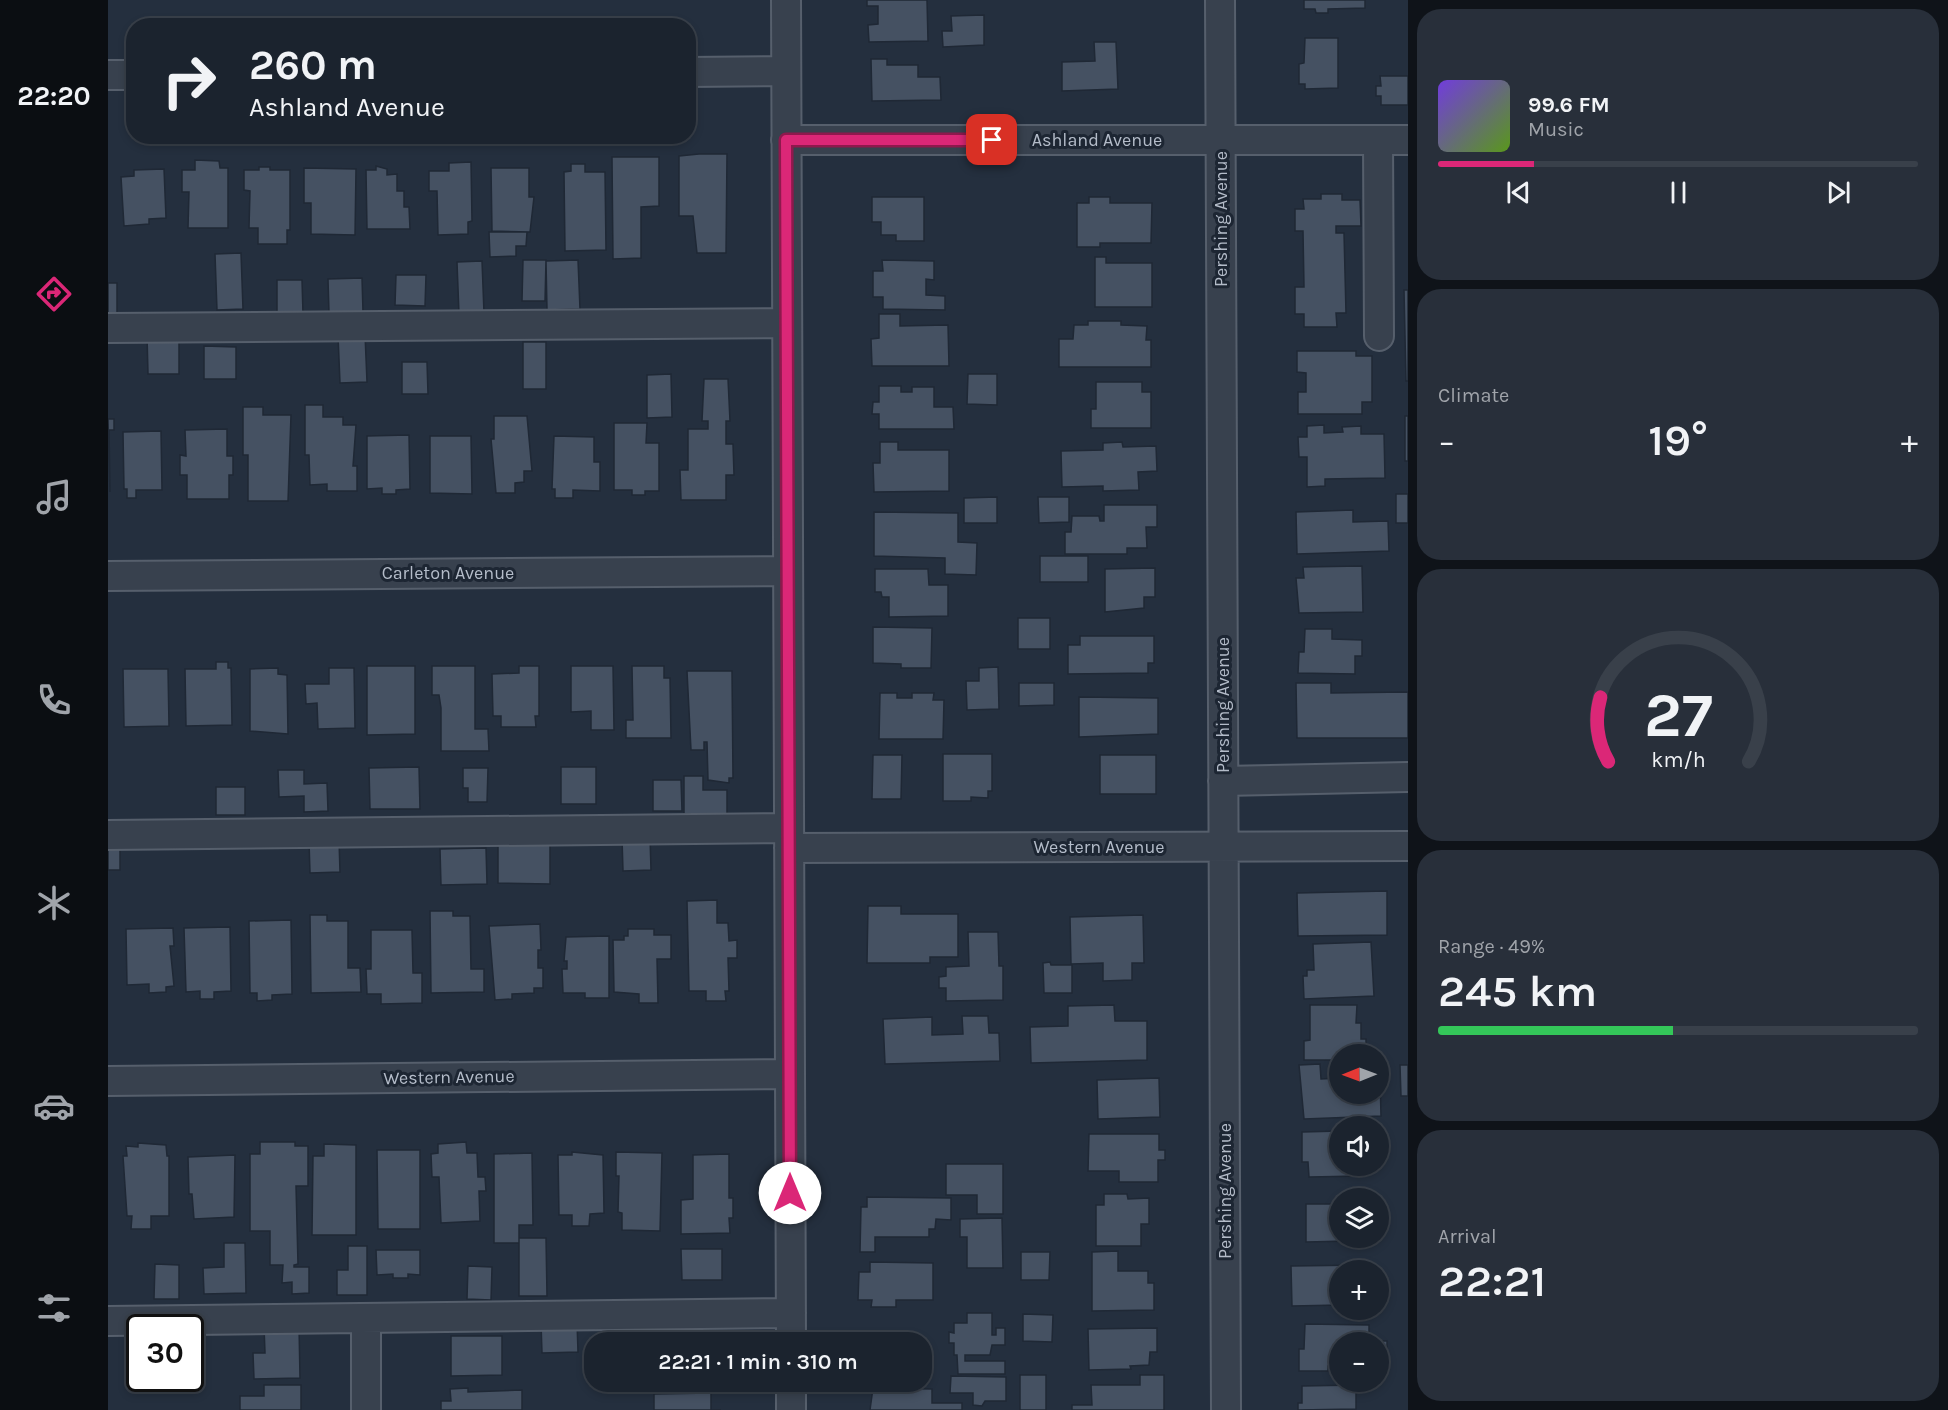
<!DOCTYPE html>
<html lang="en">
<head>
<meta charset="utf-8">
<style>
	:root { --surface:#1b232e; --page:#282f3a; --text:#f1f3f6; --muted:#a0a4aa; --line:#39404a; --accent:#db2777 }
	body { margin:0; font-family:Karla,sans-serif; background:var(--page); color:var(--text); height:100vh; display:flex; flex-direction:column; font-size:22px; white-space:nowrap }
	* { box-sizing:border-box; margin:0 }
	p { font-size:20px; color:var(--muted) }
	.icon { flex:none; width:33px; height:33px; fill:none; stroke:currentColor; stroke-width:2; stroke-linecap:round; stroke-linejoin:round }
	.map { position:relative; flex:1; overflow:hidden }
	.drawer { display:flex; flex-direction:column; gap:9px; padding:9px; background:#0f1319; width:540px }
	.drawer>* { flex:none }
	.top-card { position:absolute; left:18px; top:18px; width:570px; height:126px; border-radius:24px; box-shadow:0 3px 9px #0003,0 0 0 2px var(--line); background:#1b232e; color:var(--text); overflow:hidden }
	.needle { width:39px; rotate:269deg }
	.fabs { position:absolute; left:1221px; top:1044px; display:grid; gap:12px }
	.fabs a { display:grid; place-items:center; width:60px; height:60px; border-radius:50%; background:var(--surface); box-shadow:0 3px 9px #0003,0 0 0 2px var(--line); font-size:30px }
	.speed { position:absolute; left:18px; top:1314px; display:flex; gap:12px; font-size:30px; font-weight:700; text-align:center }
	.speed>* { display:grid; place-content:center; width:78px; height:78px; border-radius:50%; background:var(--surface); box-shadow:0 3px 9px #0003,0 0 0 2px var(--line); line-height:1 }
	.speed .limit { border:3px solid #111; border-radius:9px; background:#fff; color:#111 }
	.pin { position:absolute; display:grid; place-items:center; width:51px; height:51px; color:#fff; margin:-26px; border-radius:12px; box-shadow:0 3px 9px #0006 }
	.me { position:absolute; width:66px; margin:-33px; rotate:0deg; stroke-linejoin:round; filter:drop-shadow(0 0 4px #0008) }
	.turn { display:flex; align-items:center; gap:21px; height:126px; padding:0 24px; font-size:27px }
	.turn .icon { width:78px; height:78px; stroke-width:2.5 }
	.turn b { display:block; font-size:42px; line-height:51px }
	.big { font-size:45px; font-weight:600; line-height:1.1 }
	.drawer .widget { flex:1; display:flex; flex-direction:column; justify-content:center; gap:9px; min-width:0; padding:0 21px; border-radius:24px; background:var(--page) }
	.drawer .dial { align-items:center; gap:0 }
	.dial svg { height:156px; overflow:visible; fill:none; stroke:var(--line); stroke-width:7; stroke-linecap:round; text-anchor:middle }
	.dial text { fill:var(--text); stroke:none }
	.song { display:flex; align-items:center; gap:18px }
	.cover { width:72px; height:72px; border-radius:9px; background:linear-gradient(135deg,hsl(260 70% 55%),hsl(90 70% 35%)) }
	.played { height:6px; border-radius:3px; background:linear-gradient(90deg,var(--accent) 20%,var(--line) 20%) }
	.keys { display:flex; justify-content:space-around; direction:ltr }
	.heat { display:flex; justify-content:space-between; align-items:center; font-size:33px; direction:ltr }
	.charge { height:9px; border-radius:4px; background:linear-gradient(90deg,#34c759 49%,var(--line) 0) }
	.trip { position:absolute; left:476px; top:1332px; width:348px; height:60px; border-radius:24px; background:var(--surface); box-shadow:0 3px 9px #0003,0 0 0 2px var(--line); font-weight:600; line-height:60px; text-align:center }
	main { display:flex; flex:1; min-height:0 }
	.tabs { display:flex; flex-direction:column; width:108px; justify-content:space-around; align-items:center; background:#0b0e12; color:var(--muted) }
	.tabs .icon { width:42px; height:42px }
	.tabs .selected { color:var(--accent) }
	.tabs b { font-size:27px; color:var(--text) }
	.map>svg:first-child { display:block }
</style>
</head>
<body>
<main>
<nav class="tabs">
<b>22:20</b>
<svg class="icon selected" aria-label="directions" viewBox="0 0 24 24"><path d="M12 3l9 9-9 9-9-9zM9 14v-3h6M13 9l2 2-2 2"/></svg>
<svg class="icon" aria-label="music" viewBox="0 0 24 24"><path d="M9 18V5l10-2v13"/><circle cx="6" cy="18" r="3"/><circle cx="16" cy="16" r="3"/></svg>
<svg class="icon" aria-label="phone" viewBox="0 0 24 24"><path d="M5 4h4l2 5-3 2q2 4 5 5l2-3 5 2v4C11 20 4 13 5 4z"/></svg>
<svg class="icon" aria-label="climate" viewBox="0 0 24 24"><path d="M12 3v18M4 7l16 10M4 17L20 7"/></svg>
<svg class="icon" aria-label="car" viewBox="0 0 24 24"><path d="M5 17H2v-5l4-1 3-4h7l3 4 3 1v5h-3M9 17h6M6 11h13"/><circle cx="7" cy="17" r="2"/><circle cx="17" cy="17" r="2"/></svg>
<svg class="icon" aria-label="filters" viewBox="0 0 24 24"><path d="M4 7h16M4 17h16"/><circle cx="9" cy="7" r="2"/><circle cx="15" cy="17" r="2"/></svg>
</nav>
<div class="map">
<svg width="1300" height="1410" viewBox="0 0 1300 1410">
	<rect width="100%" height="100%" fill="#242f3e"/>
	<!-- building -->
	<path fill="#455162" stroke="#1f2835" stroke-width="1.5" d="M759,0H819L820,41L761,42L760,25L770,24V6H759Z
		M1196,0H1257V8L1220,9V13H1208L1207,9H1196Z
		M876,15V45L835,47L834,31H844L843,16Z
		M1197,38H1230V88L1197,89V84H1191V64L1196,63Z
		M986,42H1008L1010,89L954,91V62L987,61Z
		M763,59H779V65H810V77H832L833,100L764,101Z
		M1272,76H1300V105H1273V96H1268V86H1273Z
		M591,154H619L618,253H589L585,216H571V156Z
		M504,157H551V206L533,207V258L505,259Z
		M87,160L111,161L112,168H120V228H80L81,192H74V170H87Z
		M363,162L364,221L360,222V234L330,235L329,191H321V171H341V163Z
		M463,164H477V172H497L498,250L457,251L456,172L463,171Z
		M268,166L279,169V175L289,174V191H296V207H301L302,229H259L258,170H268Z
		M151,167H162V170H182V230H179V244H150V228H141L142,191L136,190V170H151Z
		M196,168L248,169L247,235L203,234V203H196Z
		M383,168H421V197H426L422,232L384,231Z
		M56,169L58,218L41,219V224L16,226L13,177L26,176V170Z
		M1213,194H1234V200H1252L1253,226H1228V233H1236L1238,313H1228L1229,327H1196V314H1187V287H1196L1195,231H1187V209H1196L1195,199H1213Z
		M764,197H816V241H788V235H773V222H764Z
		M981,197H1002V203H1044L1043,243H992V247H969V203H981Z
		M381,232H419L418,246H408V256L382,257Z
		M133,253L135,309L109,310L107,254Z
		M987,257H998V263H1044V307H987Z
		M415,260H438L437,301H414Z
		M470,260L472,309L439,310L438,261Z
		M774,260L826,261V280L818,279V295L837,296V310L775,309V297H765V271H775Z
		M374,261L376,313L351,314L349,262Z
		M288,275H318L317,306L287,305Z
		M254,278L255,312L221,313L220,279Z
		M169,280H194L195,314H169Z
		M0,283H9V315H0Z
		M1296,290H1300V381H1298Z
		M771,314H792V326L840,325L841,366H764L763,339L771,338Z
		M980,321H1013V325L1039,326L1038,340H1043V367H951V339H965L966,325H980Z
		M39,334H71V374H40Z
		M257,334L259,382L232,383L230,335Z
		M415,342H438V389H415Z
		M96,346L128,347V379H96Z
		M1189,351H1248V356H1264V402H1254V414H1190V392H1198V373L1189,372Z
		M294,362H319L320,394H294Z
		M563,374L564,417L539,418V375Z
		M860,374H889V405L859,404Z
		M596,379H620L622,421H618V444H625L626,475H618V500H573L572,470H580V429H600V421H594Z
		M988,382H1034V392H1043V428H983V409H988Z
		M771,386H793V392H804V387H826V407H845L846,429H771V414H764L765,402H771Z
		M197,405H215V417H235V425H248L245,466H249V491H219V484L202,485L201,455H197Z
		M135,407H155V415H183L180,501H140V455H135Z
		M386,416H419L424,471H416V482L407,483V493H388L383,439H386Z
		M1297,416H1300V461H1297Z
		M0,419H6V430H1L2,492Z
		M506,423H539L538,443H551V491H537V495H524V490H506Z
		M1216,425V433L1235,432L1234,427L1253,426V434H1276L1277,478L1217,479V486L1199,487V457H1191L1190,437H1199V426Z
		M119,429V456H125V475H121V499H79V475H72V455L78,456L77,430Z
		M53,431L54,490H28V498H19V489H16L15,432Z
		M301,435L302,489L288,490V494H274V488L259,489V436Z
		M322,436H363L364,494L322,493Z
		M446,436L486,437V462H492V491L465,490V498H447V489H444Z
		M772,442H790V450H841V491L766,492L765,463H772Z
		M1014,442L1015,447L1048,446L1049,471L1030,472L1031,490L995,491V486L954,487L953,451L995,450V443Z
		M1288,494H1300V523H1288Z
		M889,497V523H856V498Z
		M930,497H961V522L931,523Z
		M996,505H1049V527H1038L1039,548H1019V554H957V532H963L964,516H991L992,521H996Z
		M1245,510V522L1280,521L1281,551L1189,554L1188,512Z
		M766,512L850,513V542L869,543L868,575L837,574V558L766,556Z
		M932,556H980V582H932Z
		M1254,566L1255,612L1191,613L1188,578H1196L1195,567Z
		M1047,568V597H1036V608L997,612V569Z
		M767,569H820L821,585H840V616L781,617V597H774L773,592H767Z
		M910,618H942V649H910Z
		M765,627L824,628L823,668H793V664L765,663Z
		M1197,629H1224V639L1254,640V656H1247V674L1190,673L1191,652H1196Z
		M972,636H1046V663H1040V673L960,674V645H972Z
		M108,662H120V668H123L124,725L78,726L77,669H108Z
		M259,666H307V734L259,735Z
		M324,666H367V729H380L381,751H333V708L331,695H324Z
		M411,666H431V716H427L428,727H393V716H385L384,674L411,673Z
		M463,666H505L506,730H483V711L463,712Z
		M524,666H556V678H562L563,738H518V720H525Z
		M890,667L891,709L859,710L858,681H871V668Z
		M170,668V674L179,675L180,734L142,731V669Z
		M221,668H246L247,728L210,729L209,703L198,704L197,684H221Z
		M15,669H60L61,726L16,727Z
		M579,671H624L625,778H621V783L600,780L599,742H596V750H583Z
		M911,683H946V705L911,706Z
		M1188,683H1223V693L1300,692V738H1189Z
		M772,693H789V698H804V693H826L825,700H836L835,739H771Z
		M971,697L1050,698V734L971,737Z
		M835,754H884V791H880V798L863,797V801H835Z
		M765,755H794L793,799H764Z
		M992,755H1048V794H992Z
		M311,767L312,809H262L261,768Z
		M453,767H488V804H453Z
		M355,768H380L379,802H360V788H355Z
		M170,770H196V784L219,783L220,811L196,812V796L171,797Z
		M576,776H595V790H619V814H576Z
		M545,780H573L574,811H545Z
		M108,787H137V815H108Z
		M542,837L543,870L515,871L514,838Z
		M231,840L232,872L202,873L201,841Z
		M390,840H442V884L390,883Z
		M0,842H12V870H0Z
		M378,848L379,884L333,885L332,849Z
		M1279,891V935L1190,936L1189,893Z
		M609,900V923H620L621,941L629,940V958H620L621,991H617L618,1001H598V991H581L579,901Z
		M760,906H793V914H850V957H822V963H759Z
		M322,911H345V916H362L363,969H376V992L323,993Z
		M202,915H219V921H240V968H252L253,992L203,993Z
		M1035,915L1036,963H1024V980L995,981V963L963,964L962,917Z
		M183,920L184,994L164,995V1000L149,1001V993H142L141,921Z
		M432,924L433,950H430V968H435V988H426V993L404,994V999L387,1000L381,926Z
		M122,927L123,991L106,992V999H92V991L78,992L76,928Z
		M65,928L66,946H62L66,986L58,987V992L41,993V984L19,985L18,929Z
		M520,929H546V935H563V959H549L550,1003H531V994L506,992L505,940H516V936H520Z
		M263,930H304L305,973H314V1003L273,1004V994H259L258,969H263Z
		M860,932H890L891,966H895V1000L838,1001V988H831V977L838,976V967L861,966Z
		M501,936V998H477V993H455L454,969H459V961H456L458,937Z
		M1263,942L1266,996L1196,999L1195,976H1199V970H1206L1205,944Z
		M942,962L943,965H964V993H936L935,963Z
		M1006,1005L1007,1021H1039V1060L923,1063L922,1027L960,1026V1006Z
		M1202,1005H1249L1248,1023H1253V1039H1258V1054H1232V1060H1196V1041L1202,1040Z
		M854,1016H880L881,1033H891L892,1061L777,1064L775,1019L824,1017V1035L855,1034Z
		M1212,1064L1213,1079L1232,1078V1094H1270L1272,1077L1273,1116L1196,1119L1191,1065Z
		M1292,1065H1300V1096H1293Z
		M1051,1078L1052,1117L990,1119L989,1080Z
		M1232,1131V1166H1252V1176L1201,1177L1200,1162H1194V1132Z
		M981,1134H1051V1150H1057V1160H1050V1182H1011V1171H980Z
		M152,1142H187V1146H200V1186H188L190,1264L186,1265V1267H201V1293L184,1294V1282L174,1283L175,1265H162V1231H142V1154H152Z
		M358,1142L359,1153H369L370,1177H377L378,1191H371L372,1221L333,1223L331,1177H324L323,1154L330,1153V1144Z
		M30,1143L58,1145L59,1156H61V1216H43V1229H23L24,1216H19L15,1156H19L18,1146L30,1147Z
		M216,1144L248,1145V1235H204L205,1156H216Z
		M269,1150H312V1229H270Z
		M464,1152L495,1155L496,1213L482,1214L481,1226H464V1215H451L450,1155H464Z
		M508,1152L554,1153L552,1231L514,1230V1213L510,1212L511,1176H508Z
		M424,1153L425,1225H411V1243H386V1154Z
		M621,1154V1198H625V1218H621L622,1233L573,1234V1200L585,1199V1155Z
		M127,1155L126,1217L86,1219L84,1194H81L80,1157Z
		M838,1164H895V1214H869V1195H838Z
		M996,1194H1019L1020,1199L1041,1198V1224H1033V1246H988V1205H996Z
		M759,1197L843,1198V1220L828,1219L827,1229H821V1237H767V1252H752L753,1207H759Z
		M1198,1204H1232V1238H1240V1241L1198,1242Z
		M894,1218L895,1268H859V1237H852V1219Z
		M411,1238H438L439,1296H411Z
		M116,1243H137L138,1293L96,1294L95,1268L116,1267Z
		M240,1246H259V1295H229V1270H240Z
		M573,1249H614V1280H574Z
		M268,1250H312V1275L300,1274V1278H285V1274L269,1275Z
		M1010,1251V1271H1040V1283H1046V1310L984,1311V1252Z
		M913,1252H942L941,1280H913Z
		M762,1262L825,1263V1300H788V1307H763L764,1300H750L751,1272H762Z
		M47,1264L71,1265V1299H46Z
		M1257,1265V1270H1232V1305L1184,1306L1183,1266Z
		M360,1266L384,1267L383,1300L359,1299Z
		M859,1313H884V1335H888V1328H897V1345H884L882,1355H857V1361H897V1374H850L849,1355H846V1343H841V1332L846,1333V1323H859Z
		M915,1314L945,1315L944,1342L915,1341Z
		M469,1322L470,1352L434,1353L433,1323Z
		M1197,1324L1261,1325V1341H1279V1367H1270V1342H1232V1366H1220V1371H1191V1349H1196Z
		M156,1326H191L192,1378L146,1379L145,1353H157Z
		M1049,1328V1352H1042L1041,1365L1022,1366L1023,1369L981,1370L980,1329Z
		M586,1330H606L607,1342H534L533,1334Z
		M343,1336H394V1375L343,1376Z
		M912,1375H938V1410H912Z
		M1032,1375H1056V1410H964V1405H984L983,1385H1032Z
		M843,1376L898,1377V1401H877L874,1406L865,1405V1393H842Z
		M156,1385H193V1410H132V1396H156Z
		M1248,1385V1409L1190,1410V1403H1194V1386Z
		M360,1388V1392L414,1390V1410H333V1401H343L342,1389Z
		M765,1388L824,1389V1403H854V1410H762Z
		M603,1393V1410H613H546V1394Z"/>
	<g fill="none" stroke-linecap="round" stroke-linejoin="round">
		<!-- minor casing -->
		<g stroke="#565f6c" stroke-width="32">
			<path id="minor" d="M678,0L683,1342
				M1112,0L1118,1410
				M580,72L678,71
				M0,75H26
				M678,140H1300
				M1270,140L1271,336
				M0,328L679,323
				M0,576L679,571
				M1115,781L1300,777
				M0,835L681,828
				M681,848L1300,846
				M0,1081L682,1074
				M258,1318V1410
				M0,1321L683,1313
				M683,1382V1410"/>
		</g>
		<!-- minor -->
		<use href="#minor" stroke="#38414e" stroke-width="28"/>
	</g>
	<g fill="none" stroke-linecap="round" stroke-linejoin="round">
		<!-- route casing -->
		<g stroke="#8e194d" stroke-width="15">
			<path id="route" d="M682,1193L678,140H884"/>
		</g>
		<!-- route -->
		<use href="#route" stroke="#db2777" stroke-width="10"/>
	</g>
	<g text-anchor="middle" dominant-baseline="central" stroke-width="6" stroke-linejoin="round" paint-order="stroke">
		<!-- street labels -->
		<g font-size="18" fill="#b4bcc9" stroke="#1d2633">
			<text x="989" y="140">Ashland Avenue</text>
			<text transform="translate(1113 219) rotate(-90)">Pershing Avenue</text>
			<text x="340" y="573">Carleton Avenue</text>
			<text transform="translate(1115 705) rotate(-90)">Pershing Avenue</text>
			<text x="991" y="847">Western Avenue</text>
			<text transform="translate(341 1077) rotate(-1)">Western Avenue</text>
			<text transform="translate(1117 1191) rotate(-90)">Pershing Avenue</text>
		</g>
	</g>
</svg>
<div class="fabs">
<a><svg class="needle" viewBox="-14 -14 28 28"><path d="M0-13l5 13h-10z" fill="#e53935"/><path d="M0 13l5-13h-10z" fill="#a0a4aa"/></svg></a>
<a><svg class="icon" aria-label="sound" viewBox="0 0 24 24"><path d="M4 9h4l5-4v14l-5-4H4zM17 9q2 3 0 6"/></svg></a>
<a><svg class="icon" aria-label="layers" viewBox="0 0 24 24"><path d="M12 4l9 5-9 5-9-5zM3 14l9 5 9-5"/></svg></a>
<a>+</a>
<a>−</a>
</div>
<div class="speed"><div class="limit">30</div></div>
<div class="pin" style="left:884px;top:140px;background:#d93025"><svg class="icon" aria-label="arrive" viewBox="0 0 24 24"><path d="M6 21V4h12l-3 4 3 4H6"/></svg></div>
<svg class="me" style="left:682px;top:1193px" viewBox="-20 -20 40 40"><circle r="19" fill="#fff"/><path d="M0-13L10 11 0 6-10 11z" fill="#db2777"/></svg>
<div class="trip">22:21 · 1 min · 310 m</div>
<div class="top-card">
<div class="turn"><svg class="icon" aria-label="right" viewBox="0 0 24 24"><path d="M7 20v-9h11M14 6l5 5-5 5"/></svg><div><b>260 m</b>Ashland Avenue</div></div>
</div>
</div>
<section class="drawer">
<div class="widget">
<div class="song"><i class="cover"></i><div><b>99.6 FM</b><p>Music</p></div></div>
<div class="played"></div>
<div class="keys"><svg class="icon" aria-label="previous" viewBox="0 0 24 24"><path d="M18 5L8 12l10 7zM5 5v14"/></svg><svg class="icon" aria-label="pause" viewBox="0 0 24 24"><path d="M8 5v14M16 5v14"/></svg><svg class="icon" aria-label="next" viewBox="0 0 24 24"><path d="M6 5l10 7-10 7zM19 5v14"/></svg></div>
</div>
<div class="widget"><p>Climate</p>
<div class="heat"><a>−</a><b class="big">19°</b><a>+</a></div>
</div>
<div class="widget dial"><svg viewBox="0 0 100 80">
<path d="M14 69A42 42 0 1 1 86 69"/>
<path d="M14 69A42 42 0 0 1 10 36" stroke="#db2777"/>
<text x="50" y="56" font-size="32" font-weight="700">27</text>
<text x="50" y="72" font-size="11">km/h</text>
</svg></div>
<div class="widget"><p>Range · 49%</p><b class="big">245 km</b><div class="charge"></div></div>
<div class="widget"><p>Arrival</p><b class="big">22:21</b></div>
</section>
</main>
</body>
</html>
